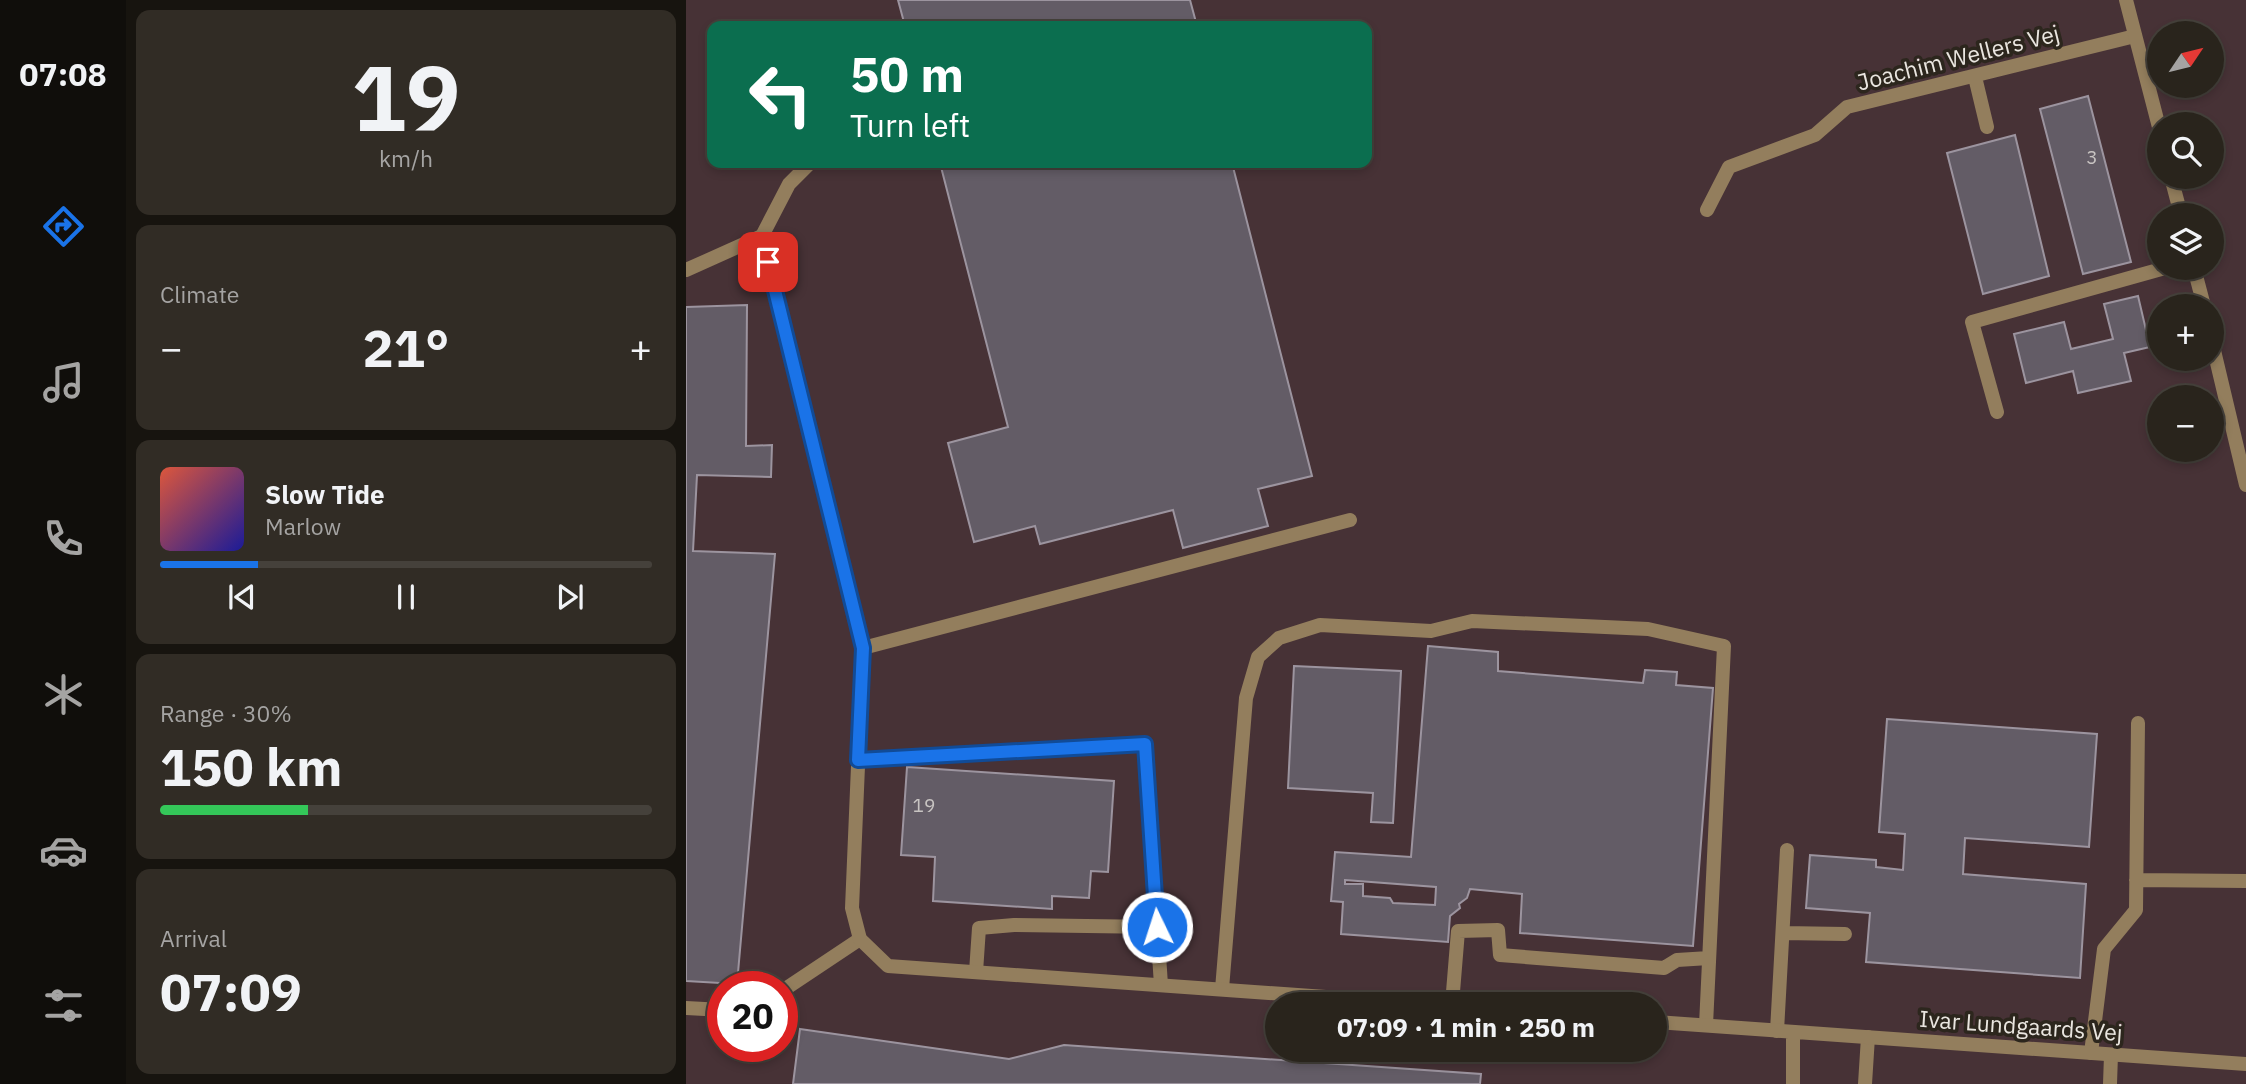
<!DOCTYPE html>
<html lang="en">
<head>
<meta charset="utf-8">
<style>
	:root { --surface:#29241c; --page:#312c25; --text:#f1f3f6; --muted:#a5a4a3; --line:#45413b; --accent:#1a73e8 }
	body { margin:0; font-family:"IBM Plex Sans",sans-serif; background:var(--page); color:var(--text); height:100vh; display:flex; flex-direction:column; font-size:26px; white-space:nowrap }
	* { box-sizing:border-box; margin:0 }
	p { font-size:23px; color:var(--muted) }
	.icon { flex:none; width:38px; height:38px; fill:none; stroke:currentColor; stroke-width:2; stroke-linecap:round; stroke-linejoin:round }
	.map { position:relative; flex:1; overflow:hidden }
	.drawer { display:flex; flex-direction:column; gap:10px; padding:10px; background:#17140f; width:560px }
	.drawer>* { flex:none }
	.top-card { position:absolute; left:21px; top:21px; width:665px; height:147px; border-radius:14px; box-shadow:0 4px 10px #0003,0 0 0 2px var(--line); background:#0b6e4f; color:#fff; overflow:hidden }
	.needle { width:46px; rotate:55deg }
	.controls { position:absolute; left:1461px; top:21px; display:grid; gap:14px }
	.controls a { display:grid; place-items:center; width:77px; height:77px; border-radius:50%; background:var(--surface); box-shadow:0 4px 10px #0003,0 0 0 2px var(--line); font-size:35px }
	.speed { position:absolute; left:21px; top:971px; display:flex; gap:14px; font-size:35px; font-weight:700; text-align:center }
	.speed>* { display:grid; place-content:center; width:91px; height:91px; border-radius:50%; background:var(--surface); box-shadow:0 4px 10px #0003,0 0 0 2px var(--line); line-height:1 }
	.speed .limit { border:10px solid #d22; background:#fff; color:#111 }
	.pin { position:absolute; display:grid; place-items:center; width:60px; height:60px; color:#fff; margin:-30px; border-radius:14px; box-shadow:0 4px 10px #0006 }
	.me { position:absolute; width:77px; margin:-38px; rotate:356deg; stroke-linejoin:round; filter:drop-shadow(0 0 5px #0008) }
	.turn { display:flex; align-items:center; gap:24px; height:147px; padding:0 28px; font-size:32px }
	.turn .icon { width:91px; height:91px; stroke-width:2.5 }
	.turn b { display:block; font-size:49px; line-height:60px }
	.big { font-size:52px; font-weight:700; line-height:1.1 }
	.drawer .widget { flex:1; display:flex; flex-direction:column; justify-content:center; gap:10px; min-width:0; padding:0 24px; border-radius:14px; background:var(--page) }
	.drawer .dial { align-items:center; gap:0 }
	.dial b { font-size:91px; line-height:1 }
	.song { display:flex; align-items:center; gap:21px }
	.cover { width:84px; height:84px; border-radius:10px; background:linear-gradient(135deg,hsl(10 70% 55%),hsl(240 70% 35%)) }
	.played { height:7px; border-radius:4px; background:linear-gradient(90deg,var(--accent) 20%,var(--line) 20%) }
	.keys { display:flex; justify-content:space-around; direction:ltr }
	.heat { display:flex; justify-content:space-between; align-items:center; font-size:38px; direction:ltr }
	.charge { height:10px; border-radius:5px; background:linear-gradient(90deg,#34c759 30%,var(--line) 0) }
	.trip { position:absolute; left:579px; top:992px; width:402px; height:70px; border-radius:35px; background:var(--surface); box-shadow:0 4px 10px #0003,0 0 0 2px var(--line); font-weight:700; line-height:70px; text-align:center }
	main { display:flex; flex:1; min-height:0 }
	.tab-bar { display:flex; flex-direction:column; width:126px; justify-content:space-around; align-items:center; background:#100e0b; color:var(--muted) }
	.tab-bar .icon { width:49px; height:49px }
	.tab-bar .selected { color:var(--accent) }
	.tab-bar b { font-size:32px; color:var(--text) }
	.map>svg:first-child { display:block }
</style>
</head>
<body>
<main>
<nav class="tab-bar">
<b>07:08</b>
<svg class="icon selected" aria-label="directions" viewBox="0 0 24 24"><path d="M12 3l9 9-9 9-9-9zM9 14v-3h6M13 9l2 2-2 2"/></svg>
<svg class="icon" aria-label="music" viewBox="0 0 24 24"><path d="M9 18V5l10-2v13"/><circle cx="6" cy="18" r="3"/><circle cx="16" cy="16" r="3"/></svg>
<svg class="icon" aria-label="phone" viewBox="0 0 24 24"><path d="M5 4h4l2 5-3 2q2 4 5 5l2-3 5 2v4C11 20 4 13 5 4z"/></svg>
<svg class="icon" aria-label="climate" viewBox="0 0 24 24"><path d="M12 3v18M4 7l16 10M4 17L20 7"/></svg>
<svg class="icon" aria-label="car" viewBox="0 0 24 24"><path d="M5 17H2v-5l4-1 3-4h7l3 4 3 1v5h-3M9 17h6M6 11h13"/><circle cx="7" cy="17" r="2"/><circle cx="17" cy="17" r="2"/></svg>
<svg class="icon" aria-label="filters" viewBox="0 0 24 24"><path d="M4 7h16M4 17h16"/><circle cx="9" cy="7" r="2"/><circle cx="15" cy="17" r="2"/></svg>
</nav>
<section class="drawer">
<div class="widget dial"><b>19</b><p>km/h</p></div>
<div class="widget"><p>Climate</p>
<div class="heat"><a>−</a><b class="big">21°</b><a>+</a></div>
</div>
<div class="widget">
<div class="song"><i class="cover"></i><div><b>Slow Tide</b><p>Marlow</p></div></div>
<div class="played"></div>
<div class="keys"><svg class="icon" aria-label="previous" viewBox="0 0 24 24"><path d="M18 5L8 12l10 7zM5 5v14"/></svg><svg class="icon" aria-label="pause" viewBox="0 0 24 24"><path d="M8 5v14M16 5v14"/></svg><svg class="icon" aria-label="next" viewBox="0 0 24 24"><path d="M6 5l10 7-10 7zM19 5v14"/></svg></div>
</div>
<div class="widget"><p>Range · 30%</p><b class="big">150 km</b><div class="charge"></div></div>
<div class="widget"><p>Arrival</p><b class="big">07:09</b></div>
</section>
<div class="map">
<svg width="1560" height="1084" viewBox="0 0 1560 1084">
	<rect width="100%" height="100%" fill="#373026"/>
	<!-- industrial -->
	<path fill="#473236" fill-rule="evenodd" d="M0,0H1560V1084H0ZM26,26H681V163H26ZM1474,33H1526V86H1474ZM1474,124H1526V177H1474ZM1474,215H1526V268H1474ZM1474,306H1526V359H1474ZM1474,397H1526V450H1474ZM37,987H96V1046H37ZM592,1004H970V1050H592Z"/>
	<!-- building -->
	<path fill="#635c66" stroke="#9c949f" stroke-width="2" fill-rule="evenodd" d="M212,0H504L511,26H219Z
		M1402,96L1445,262L1397,274L1354,109Z
		M1329,135L1363,276L1297,294L1261,153Z
		M254,163H546L626,476L572,489L582,526L497,548L487,510L354,544L349,526L288,542L262,443L322,427Z
		M1452,296L1464,347L1438,353L1445,381L1392,393L1387,371L1340,383L1328,334L1378,322L1385,349L1427,339L1418,304Z
		M61,305L60,446L86,445L85,477L11,475L7,551L89,554L51,984L0,981V307Z
		M742,646L812,652V671L957,683L959,670L991,672L990,685L1027,688L1007,946L834,933L836,894L784,889L781,898L773,904L774,908L764,916L762,942L655,934L657,902L645,901L649,852L725,857ZM659,880L750,887L749,905L707,903L704,898L677,896V884H659Z
		M608,666L715,671L707,823L685,822L687,793L602,788Z
		M1201,719L1411,734L1403,847L1279,838L1277,874L1400,884L1394,978L1180,962L1184,913L1120,908L1124,855L1190,860V867L1217,870L1219,834L1193,832Z
		M221,767L428,781L422,872L405,871L403,898L366,896V909L247,901L249,857L215,855Z
		M114,1029L323,1059L378,1045L795,1074L794,1084H107Z"/>
	<g fill="none" stroke-linecap="round" stroke-linejoin="round">
		<!-- lane -->
		<path stroke="#937e5d" stroke-width="14" d="M1289,77L1301,127
			M1021,210L1043,167L1129,135L1161,107L1449,36
			M0,270L76,236L103,184L124,163
			M1311,412L1286,322L1479,268
			M177,648L664,520
			M172,760L459,744L475,985
			M1450,880L1560,881
			M1097,933L1159,934
			M290,972L293,928L328,925L471,927
			M536,989L560,698L572,657L593,638L634,625L745,631L786,621L962,629L1038,646L1020,1025
			M96,991L174,939
			M766,1004L772,931L812,930L814,955L978,968L991,960L1023,958
			M0,1008L37,1010
			M1091,1031L1101,850
			M1405,1053L1418,949L1450,910L1452,723
			M1179,1084L1182,1037
			M1424,1084L1425,1055"/>
		<!-- street -->
		<path stroke="#937e5d" stroke-width="14" d="M1440,0L1474,131
			M1485,177L1495,215
			M76,236L177,648L166,908L174,939L202,966L738,1004
			M1508,268L1518,306
			M1526,342L1560,485
			M970,1022L1560,1064
			M1107,1084V1032"/>
	</g>
	<g fill="none" stroke-linecap="round" stroke-linejoin="round">
		<!-- route casing -->
		<g stroke="#114b97" stroke-width="18">
			<path id="route" d="M82,262L177,648L172,760L459,744L471,927"/>
		</g>
		<!-- route -->
		<use href="#route" stroke="#1a73e8" stroke-width="12"/>
	</g>
	<g text-anchor="middle" dominant-baseline="central" stroke-width="7" stroke-linejoin="round" paint-order="stroke">
		<!-- number labels -->
		<g font-size="19" fill="#c8c4c2">
			<text x="1406" y="157">3</text>
			<text x="238" y="805">19</text>
		</g>
		<!-- street labels -->
		<g font-size="23" fill="#eae6e0" stroke="#2c261d">
			<text transform="translate(1272 57) rotate(-14)">Joachim Wellers Vej</text>
			<text transform="translate(1335 1025) rotate(4)">Ivar Lundgaards Vej</text>
		</g>
	</g>
</svg>
<div class="controls">
<a><svg class="needle" viewBox="-14 -14 28 28"><path d="M0-13l5 13h-10z" fill="#e53935"/><path d="M0 13l5-13h-10z" fill="#a5a4a3"/></svg></a>
<a><svg class="icon" aria-label="search" viewBox="0 0 24 24"><circle cx="10" cy="10" r="6"/><path d="M15 15l6 6"/></svg></a>
<a><svg class="icon" aria-label="layers" viewBox="0 0 24 24"><path d="M12 4l9 5-9 5-9-5zM3 14l9 5 9-5"/></svg></a>
<a>+</a>
<a>−</a>
</div>
<div class="speed"><div class="limit">20</div></div>
<div class="pin" style="left:82px;top:262px;background:#d93025"><svg class="icon" aria-label="arrive" viewBox="0 0 24 24"><path d="M6 21V4h12l-3 4 3 4H6"/></svg></div>
<svg class="me" style="left:471px;top:927px" viewBox="-20 -20 40 40"><circle r="17" fill="#1a73e8" stroke="#fff" stroke-width="3"/><path d="M0-11L8 9 0 5-8 9z" fill="#fff"/></svg>
<div class="trip">07:09 · 1 min · 250 m</div>
<div class="top-card">
<div class="turn"><svg class="icon" aria-label="left" viewBox="0 0 24 24"><path d="M17 20v-9H6M10 6l-5 5 5 5"/></svg><div><b>50 m</b>Turn left</div></div>
</div>
</div>
</main>
</body>
</html>
